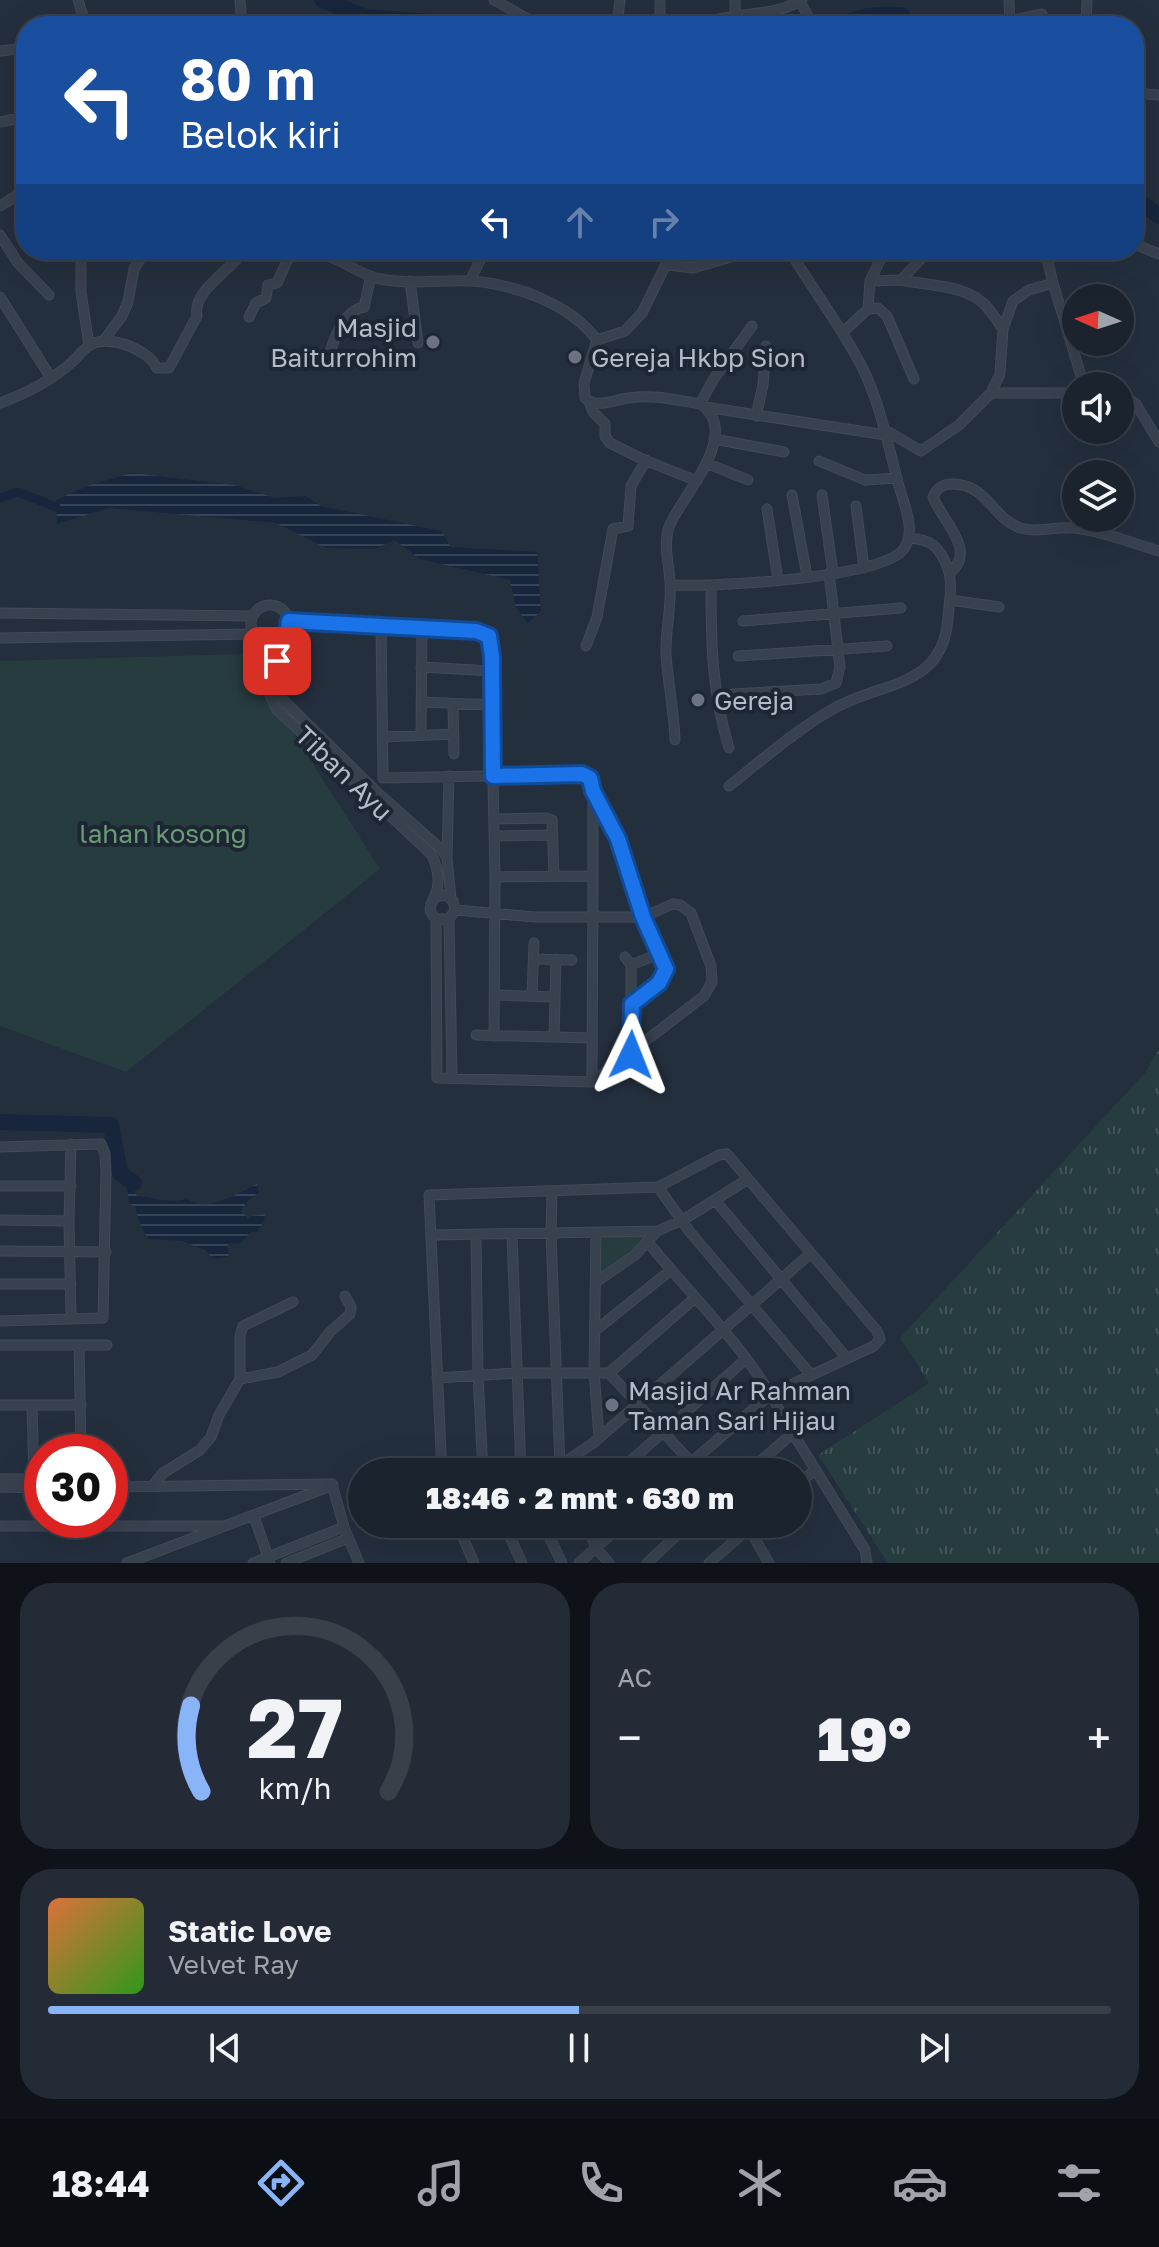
<!DOCTYPE html>
<html lang="id">
<head>
<meta charset="utf-8">
<style>
	:root { --surface:#1b232e; --page:#242b36; --text:#f1f3f6; --muted:#a0a4aa; --line:#39404a; --accent:#8ab4f8 }
	body { margin:0; font-family:"Golos Text",sans-serif; background:var(--page); color:var(--text); height:100vh; display:flex; flex-direction:column; font-size:30px; white-space:nowrap }
	* { box-sizing:border-box; margin:0 }
	p { font-size:26px; color:var(--muted) }
	.icon { flex:none; width:44px; height:44px; fill:none; stroke:currentColor; stroke-width:2; stroke-linecap:round; stroke-linejoin:round }
	.map { position:relative; height:1563px; overflow:hidden }
	.sheet { display:flex; flex-direction:column; gap:20px; padding:20px; background:#0f1319; flex:1 }
	.sheet>* { flex:none }
	.banner { position:absolute; left:16px; top:16px; width:1128px; height:244px; border-radius:32px; box-shadow:0 8px 32px #0002,0 0 0 2px var(--line); background:#1a4fa0; color:#fff; overflow:hidden }
	.needle { width:52px; rotate:273deg }
	.tools { position:absolute; left:1062px; top:284px; display:grid; gap:16px }
	.tools a { display:grid; place-items:center; width:72px; height:72px; border-radius:50%; background:var(--surface); box-shadow:0 8px 32px #0002,0 0 0 2px var(--line); font-size:40px }
	.speed { position:absolute; left:24px; top:1434px; display:flex; gap:16px; font-size:40px; font-weight:700; text-align:center }
	.speed>* { display:grid; place-content:center; width:104px; height:104px; border-radius:50%; background:var(--surface); box-shadow:0 8px 32px #0002,0 0 0 2px var(--line); line-height:1 }
	.speed .limit { border:12px solid #d22; background:#fff; color:#111 }
	.pin { position:absolute; display:grid; place-items:center; width:68px; height:68px; color:#fff; margin:-34px; border-radius:16px; box-shadow:0 4px 12px #0006 }
	.me { position:absolute; width:88px; margin:-44px; rotate:2deg; stroke-linejoin:round; filter:drop-shadow(0 0 6px #0008) }
	.turn { display:flex; align-items:center; gap:28px; height:168px; padding:0 32px; font-size:36px }
	.turn .icon { width:104px; height:104px; stroke-width:2.5 }
	.turn b { display:block; font-size:56px; line-height:68px }
	.lanes { display:flex; align-items:center; height:76px; padding:0 32px; background:#0003; justify-content:center; gap:40px; direction:ltr }
	.lanes .off { opacity:.35 }
	.big { font-size:60px; font-weight:800; line-height:1.1 }
	.sheet .card { flex:1; display:flex; flex-direction:column; justify-content:center; gap:12px; min-width:0; padding:0 28px; border-radius:32px; background:var(--page) }
	.sheet .dial { align-items:center; gap:0 }
	.dial svg { height:208px; overflow:visible; fill:none; stroke:var(--line); stroke-width:7; stroke-linecap:round; text-anchor:middle }
	.dial text { fill:var(--text); stroke:none }
	.song { display:flex; align-items:center; gap:24px }
	.cover { width:96px; height:96px; border-radius:12px; background:linear-gradient(135deg,hsl(20 70% 55%),hsl(110 70% 35%)) }
	.played { height:8px; border-radius:4px; background:linear-gradient(90deg,var(--accent) 50%,var(--line) 50%) }
	.keys { display:flex; justify-content:space-around; direction:ltr }
	.heat { display:flex; justify-content:space-between; align-items:center; font-size:44px; direction:ltr }
	.sheet .tiles { flex:1; display:grid; gap:20px; grid-template-columns:1fr 1fr }
	.card:last-child { grid-column:span 2 }
	.trip { position:absolute; left:348px; top:1458px; width:464px; height:80px; border-radius:40px; background:var(--surface); box-shadow:0 8px 32px #0002,0 0 0 2px var(--line); font-weight:800; line-height:80px; text-align:center }
	.tab-bar { display:flex; height:128px; justify-content:space-around; align-items:center; background:#0b0e12; color:var(--muted) }
	.tab-bar .icon { width:56px; height:56px }
	.tab-bar .selected { color:var(--accent) }
	.tab-bar b { font-size:36px; color:var(--text) }
	.map>svg:first-child { display:block }
</style>
</head>
<body>
<div class="map">
<svg width="1159" height="1563" viewBox="0 0 1159 1563">
	<defs>
		<pattern id="grass-tufts" width="24" height="20" patternUnits="userSpaceOnUse" patternTransform="scale(2)"><rect width="24" height="20" fill="#263c3f"/><path d="M3 7l-1-3M5 7V3M7 7l1-3M15 17l-1-3M17 17v-4M19 17l1-3" fill="none" stroke="#435659"/></pattern>
		<pattern id="water-rules" width="6" height="5" patternUnits="userSpaceOnUse" patternTransform="scale(2)"><rect width="6" height="5" fill="#17263c"/><path d="M0 2.5h6" fill="none" stroke="#364457"/></pattern>
	</defs>
	<rect width="100%" height="100%" fill="#242f3e"/>
	<!-- grass -->
	<path fill="url(#grass-tufts)" d="M1159,1049V1563H888L818,1455L929,1383L900,1338L1145,1073Z"/>
	<!-- park -->
	<path fill="#263c3f" d="M243,654L380,869L126,1072L0,1026V661Z
		M596,1233L655,1234L596,1282Z"/>
	<!-- water -->
	<path fill="url(#water-rules)" d="M132,473L234,485L275,498L306,496L321,506L441,531L451,547L537,552L541,611L528,623L516,608L510,580L420,559L394,540L375,549L326,548L276,523L109,508L57,524L56,500L87,486Z
		M134,1183L133,1189L137,1196C156,1197 168,1204 187,1199C208,1214 237,1193 257,1184L259,1192C253,1198 244,1202 241,1212L246,1216L247,1220L252,1216L265,1214L264,1221L257,1232H251L239,1244L230,1243L227,1246L229,1257L213,1259L205,1250L182,1241L148,1239L138,1220L136,1207L129,1204L127,1188Z"/>
	<g fill="none" stroke-linecap="round" stroke-linejoin="round">
		<!-- canal -->
		<path stroke="#17263c" stroke-width="9" d="M0,498L18,492L56,507"/>
		<!-- river -->
		<path stroke="#17263c" stroke-width="16" d="M322,0L366,17L431,22L442,26
			M839,26C859,15 879,13 902,15L903,26
			M1134,197L1159,216
			M0,1122L111,1125L120,1173L134,1183"/>
		<!-- minor casing -->
		<g stroke="#414a57" stroke-width="11">
			<path id="minor" d="M78,0L86,26
				M240,0L242,26
				M494,0L540,26
				M1009,0L1010,26
				M800,1L813,26
				M1009,21L1042,14
				M1125,24L1126,26
				M115,26H145
				M617,26L620,0
				M660,26V0
				M699,26C732,10 771,19 802,0
				M735,26V0
				M1086,26L1087,0
				M0,51L26,48
				M1134,93L1159,95
				M0,122L19,118L26,106
				M0,206L26,190
				M1134,223L1136,222
				M0,235L18,263L49,295
				M1134,244L1159,254
				M81,250V292L89,345
				M306,250C316,253 326,255 335,259C350,265 364,276 380,279C411,285 442,279 473,281C517,285 570,304 597,340L584,383L585,398C597,409 614,400 628,398C654,394 675,400 700,404C744,433 681,496 669,527C663,545 669,563 670,582C672,606 665,630 666,655C668,683 674,711 675,740
				M1045,250L1053,283
				M667,265L693,268L745,253H791L792,250
				M901,280C925,285 964,285 983,303C991,310 997,321 1003,329
				M410,281L418,343
				M470,281L485,250
				M870,281L901,280L929,250
				M0,297L51,378
				M868,309L878,308L887,316L914,379
				M249,317L256,303L266,298L268,285L277,283L292,250
				M843,332L868,309L870,281L885,250
				M104,340L122,316L128,302L134,269L146,250
				M597,340L625,331L642,313L673,250
				M326,365C332,345 341,311 364,307L371,276
				M1076,393H991L1000,374L1003,329L1013,301L1029,290L1053,283L1084,386
				M1120,394L1136,404L1159,442
				M589,402L593,412L605,424V436L610,443L642,459L697,481
				M0,403C25,394 52,380 72,362C78,357 83,349 90,345C109,334 148,349 157,368H169L197,316C192,290 232,270 244,250
				M700,404L713,380L752,326
				M705,407L886,435
				M756,416L763,385L766,346
				M885,430L921,451L959,425L991,393
				M714,439L784,452
				M819,461L865,480L897,478
				M706,463L748,480
				M792,495L807,576
				M822,495L833,573
				M856,506L864,568
				M767,509L778,580
				M949,573C979,552 941,519 933,497C937,488 942,484 952,484C987,484 992,517 1018,527C1035,534 1057,526 1075,528C1103,531 1131,543 1159,551
				M670,585C711,587 878,579 903,550C917,533 904,504 899,486C888,446 881,406 863,369C842,327 813,290 789,250
				M711,587C711,645 712,692 729,748
				M950,600L999,607
				M251 624a19 19 0 1 1 38 0a19 19 0 1 1-38 0Z
				M0,613L253,616
				M289,621L476,631L486,633L490,639L495,877L494,1036
				M743,621L901,608
				M381,625L383,778L582,774L590,778L593,791L618,839L643,917L666,969L659,983L632,1004
				M0,638L254,634
				M277,642L278,687L281,698L378,793L441,849L447,858
				M266,643L267,687L276,709L431,854C437,864 441,883 435,895C431,906 426,909 436,919H449L455,910L453,901L446,895L435,897
				M586,646L597,617L613,529L628,526L631,486L646,460
				M738,656L887,646
				M421,667L492,671
				M733,694L821,689L836,683L840,667L829,573
				M421,702L493,705
				M453,704L454,754
				M421,735L422,628
				M383,737L454,734
				M449,776L447,858L451,898
				M729,786C762,760 796,730 833,709C881,681 943,689 948,618C949,603 953,584 948,569C941,548 931,539 909,538
				M494,819L546,818L552,820L554,876
				M494,836L553,835
				M593,876V795
				M495,877L593,876L592,1082
				M436,919L437,1078L592,1082L704,996L712,982L711,966L691,913L680,905L673,904L643,917H535L455,910
				M449,919L452,1078
				M625,957L631,965L661,953
				M534,959L572,960
				M495,995L554,997
				M532,995L534,943
				M476,1035L591,1038
				M554,1037L556,959
				M631,1055V965
				M71,1144L69,1221L71,1319
				M0,1147L101,1144L105,1153L106,1172L103,1318L0,1321
				M0,1186H71
				M658,1187L690,1232L811,1375
				M552,1192L551,1235L560,1465L563,1472
				M715,1200L846,1357
				M0,1220L69,1221
				M596,1233L594,1372L599,1437
				M432,1235L657,1231
				M512,1235L521,1472
				M476,1236L478,1375L483,1472
				M647,1241C693,1298 750,1351 783,1417L865,1550L867,1563
				M0,1251L106,1252
				M596,1282L635,1255L657,1231L683,1220L748,1179
				M0,1284H71
				M596,1330L671,1270
				M0,1345H107
				M79,1345L81,1452
				M609,1373L695,1298
				M437,1378L516,1373H609L700,1472
				M240,1379L278,1372L312,1355L330,1332L350,1314L351,1307L345,1296
				M0,1405H81
				M32,1406L34,1479
				M442,1472L429,1195L658,1187L719,1155L727,1154L877,1331L880,1339L874,1346L771,1394L680,1472
				M540,1472L560,1465L592,1444L810,1254
				M618,1472L746,1359
				M748,1472L793,1433
				M0,1479H42
				M798,1483L816,1470
				M153,1485L163,1473L200,1450L211,1437L219,1415L240,1379V1336L243,1326L293,1302
				M0,1487L42,1488
				M110,1487L332,1484L344,1527L359,1563
				M254,1516L270,1563
				M457,1524L474,1563
				M504,1524L522,1563
				M543,1524L562,1563
				M587,1524L596,1548L609,1563
				M0,1526H224
				M748,1527L769,1563
				M127,1563L333,1485
				M253,1563L344,1527
				M286,1563L348,1538
				M579,1563L622,1524
				M647,1563L689,1524
				M709,1563L754,1524"/>
		</g>
		<!-- minor -->
		<use href="#minor" stroke="#38414e" stroke-width="9"/>
	</g>
	<g fill="none" stroke-linecap="round" stroke-linejoin="round">
		<!-- route casing -->
		<g stroke="#114b97" stroke-width="20">
			<path id="route" d="M277,661V642L287,634L289,621L476,631L489,636L492,657L493,776L582,774L590,778L593,791L618,839L643,917L666,969L659,983L632,1004L631,1055"/>
		</g>
		<!-- route -->
		<use href="#route" stroke="#1a73e8" stroke-width="14"/>
	</g>
	<!-- markers -->
	<g fill="#6b7280" stroke="#1d2633" stroke-width="3">
		<circle cx="433" cy="342" r="8"/>
		<circle cx="575" cy="357" r="8"/>
		<circle cx="698" cy="700" r="8"/>
		<circle cx="612" cy="1405" r="8"/>
	</g>
	<g text-anchor="middle" dominant-baseline="central" stroke-width="8" stroke-linejoin="round" paint-order="stroke">
		<!-- poi labels -->
		<g font-size="26" fill="#b4bcc9" stroke="#1d2633" text-anchor="start">
			<text x="417" y="327" text-anchor="end">Masjid<tspan x="417" dy="30">Baiturrohim</tspan></text>
			<text x="591" y="357">Gereja Hkbp Sion</text>
			<text x="714" y="700">Gereja</text>
			<text x="628" y="1390">Masjid Ar Rahman<tspan x="628" dy="30">Taman Sari Hijau</tspan></text>
		</g>
		<!-- street labels -->
		<g font-size="26" fill="#b4bcc9" stroke="#1d2633">
			<text transform="translate(344 773) rotate(44)">Tiban Ayu</text>
		</g>
		<!-- park labels -->
		<g font-size="26" fill="#6b9a76" stroke="#1d2633">
			<text x="163" y="833">lahan kosong</text>
		</g>
	</g>
</svg>
<div class="tools">
<a><svg class="needle" viewBox="-14 -14 28 28"><path d="M0-13l5 13h-10z" fill="#e53935"/><path d="M0 13l5-13h-10z" fill="#a0a4aa"/></svg></a>
<a><svg class="icon" aria-label="sound" viewBox="0 0 24 24"><path d="M4 9h4l5-4v14l-5-4H4zM17 9q2 3 0 6"/></svg></a>
<a><svg class="icon" aria-label="layers" viewBox="0 0 24 24"><path d="M12 4l9 5-9 5-9-5zM3 14l9 5 9-5"/></svg></a>
</div>
<div class="speed"><div class="limit">30</div></div>
<div class="pin" style="left:277px;top:661px;background:#d93025"><svg class="icon" aria-label="arrive" viewBox="0 0 24 24"><path d="M6 21V4h12l-3 4 3 4H6"/></svg></div>
<svg class="me" style="left:631px;top:1055px" viewBox="-20 -20 40 40"><path d="M0-17L14 15 0 8-14 15z" fill="#1a73e8" stroke="#fff" stroke-width="4"/></svg>
<div class="trip">18:46 · 2 mnt · 630 m</div>
<div class="banner">
<div class="turn"><svg class="icon" aria-label="left" viewBox="0 0 24 24"><path d="M17 20v-9H6M10 6l-5 5 5 5"/></svg><div><b>80 m</b>Belok kiri</div></div>
<div class="lanes"><svg class="icon" aria-label="left" viewBox="0 0 24 24"><path d="M17 20v-9H6M10 6l-5 5 5 5"/></svg><svg class="icon off" aria-label="ahead" viewBox="0 0 24 24"><path d="M12 20V5M6 11l6-6 6 6"/></svg><svg class="icon off" aria-label="right" viewBox="0 0 24 24"><path d="M7 20v-9h11M14 6l5 5-5 5"/></svg></div>
</div>
</div>
<section class="sheet">
<div class="tiles">
<div class="card dial"><svg viewBox="0 0 100 80">
<path d="M14 69A42 42 0 1 1 86 69"/>
<path d="M14 69A42 42 0 0 1 10 36" stroke="#8ab4f8"/>
<text x="50" y="56" font-size="32" font-weight="700">27</text>
<text x="50" y="72" font-size="11">km/h</text>
</svg></div>
<div class="card"><p>AC</p>
<div class="heat"><a>−</a><b class="big">19°</b><a>+</a></div>
</div>
<div class="card">
<div class="song"><i class="cover"></i><div><b>Static Love</b><p>Velvet Ray</p></div></div>
<div class="played"></div>
<div class="keys"><svg class="icon" aria-label="previous" viewBox="0 0 24 24"><path d="M18 5L8 12l10 7zM5 5v14"/></svg><svg class="icon" aria-label="pause" viewBox="0 0 24 24"><path d="M8 5v14M16 5v14"/></svg><svg class="icon" aria-label="next" viewBox="0 0 24 24"><path d="M6 5l10 7-10 7zM19 5v14"/></svg></div>
</div>
</div>
</section>
<nav class="tab-bar">
<b>18:44</b>
<svg class="icon selected" aria-label="directions" viewBox="0 0 24 24"><path d="M12 3l9 9-9 9-9-9zM9 14v-3h6M13 9l2 2-2 2"/></svg>
<svg class="icon" aria-label="music" viewBox="0 0 24 24"><path d="M9 18V5l10-2v13"/><circle cx="6" cy="18" r="3"/><circle cx="16" cy="16" r="3"/></svg>
<svg class="icon" aria-label="phone" viewBox="0 0 24 24"><path d="M5 4h4l2 5-3 2q2 4 5 5l2-3 5 2v4C11 20 4 13 5 4z"/></svg>
<svg class="icon" aria-label="climate" viewBox="0 0 24 24"><path d="M12 3v18M4 7l16 10M4 17L20 7"/></svg>
<svg class="icon" aria-label="car" viewBox="0 0 24 24"><path d="M5 17H2v-5l4-1 3-4h7l3 4 3 1v5h-3M9 17h6M6 11h13"/><circle cx="7" cy="17" r="2"/><circle cx="17" cy="17" r="2"/></svg>
<svg class="icon" aria-label="filters" viewBox="0 0 24 24"><path d="M4 7h16M4 17h16"/><circle cx="9" cy="7" r="2"/><circle cx="15" cy="17" r="2"/></svg>
</nav>
</body>
</html>
